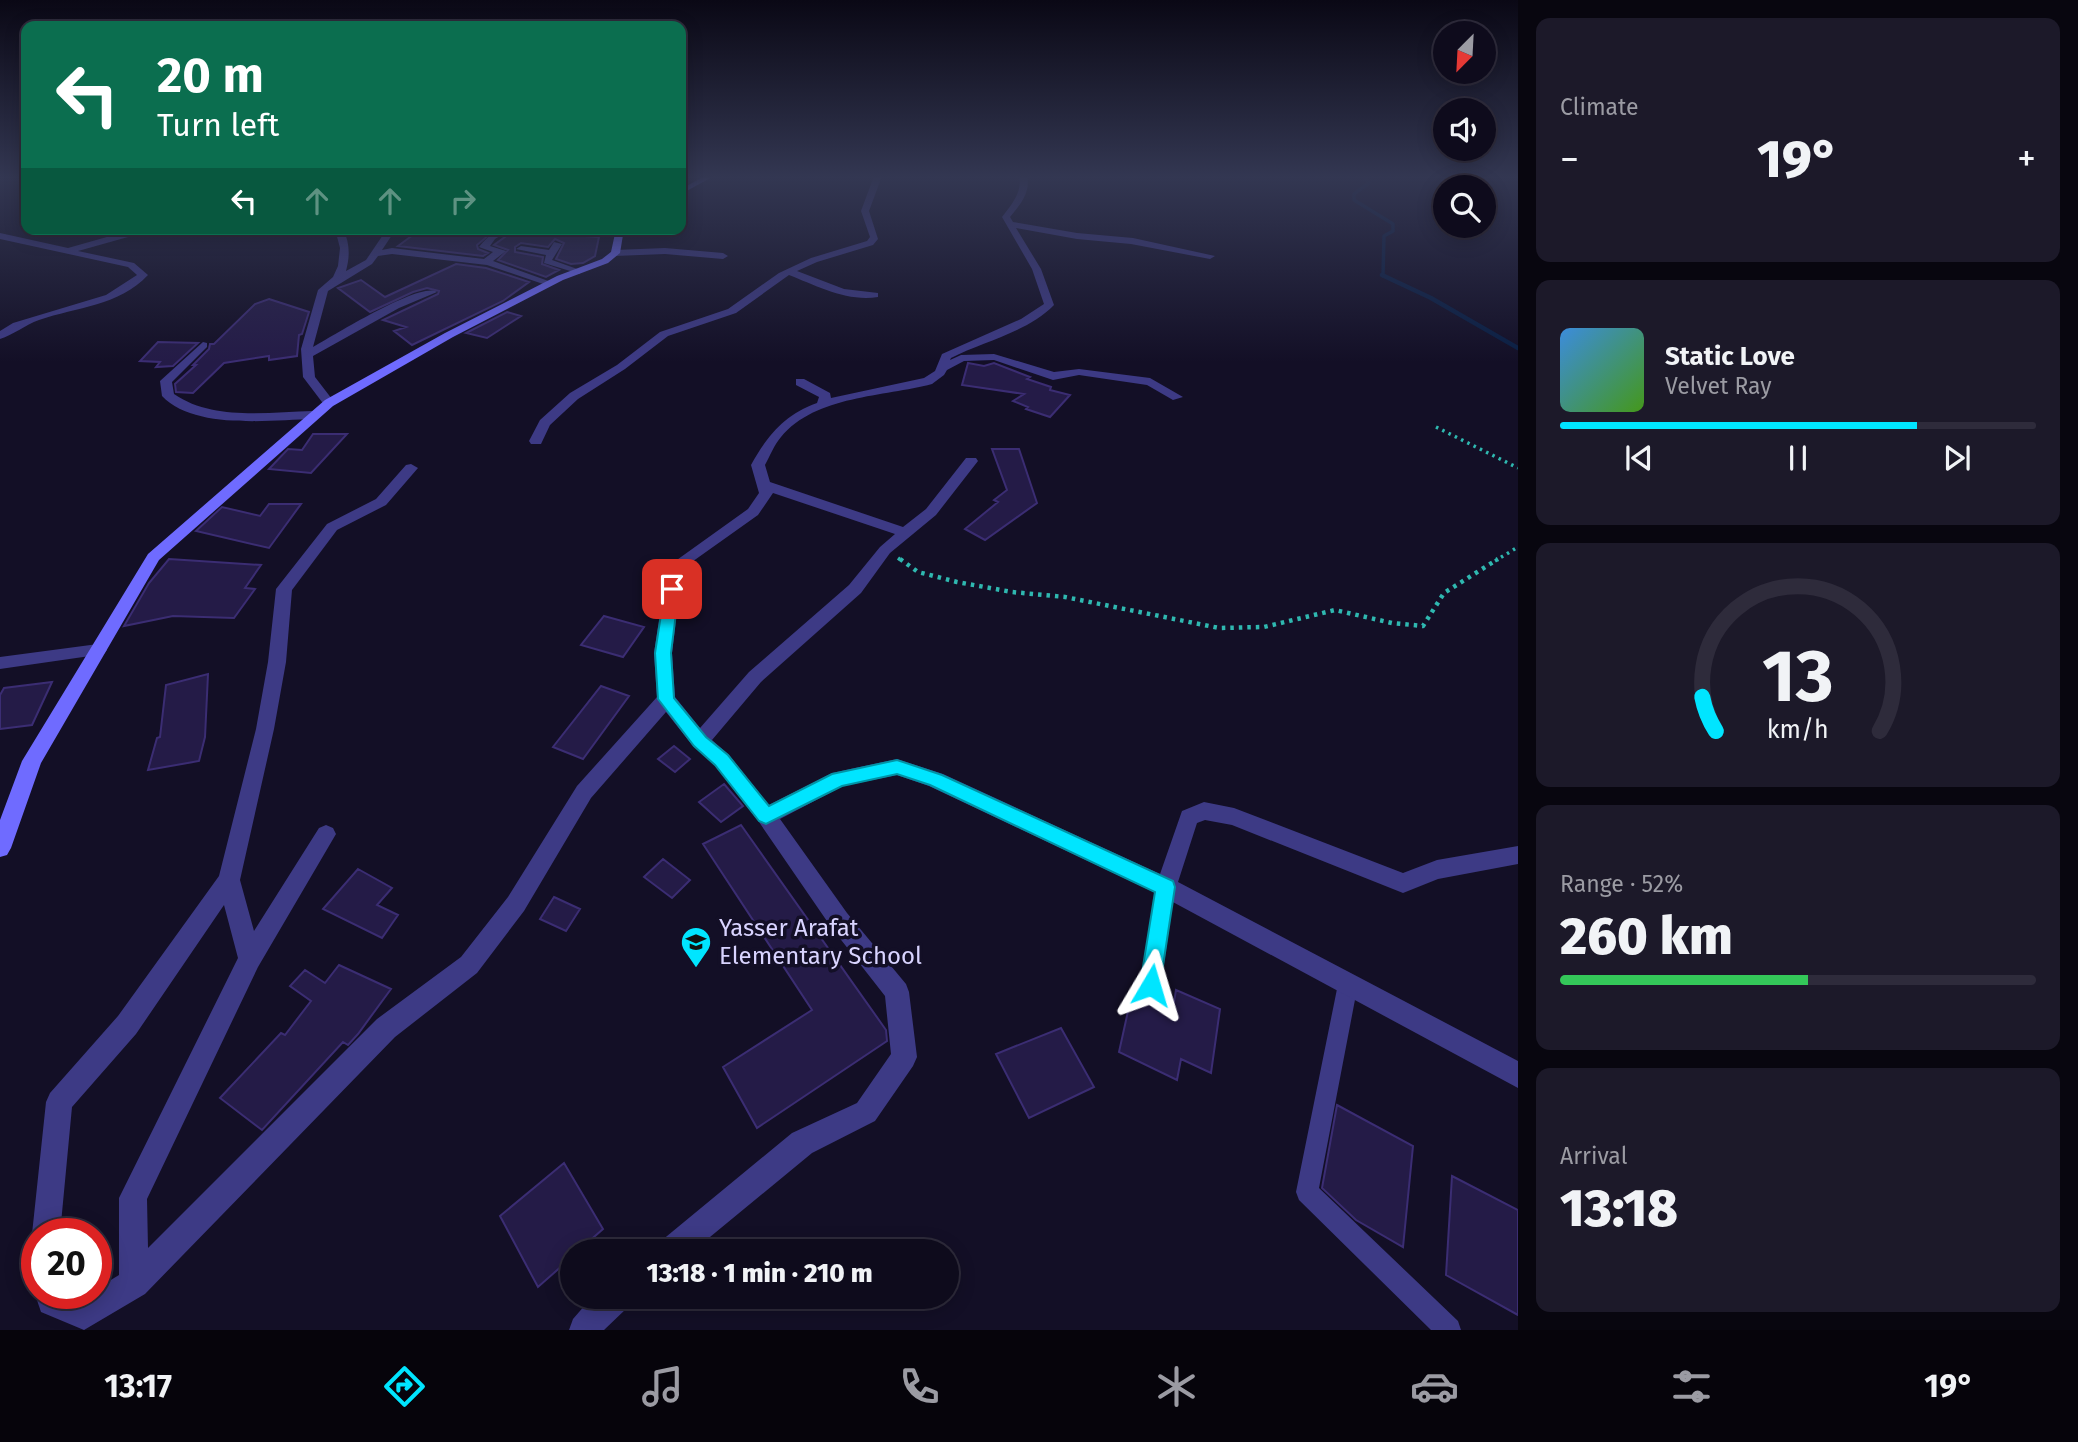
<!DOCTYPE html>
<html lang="en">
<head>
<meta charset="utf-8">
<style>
	:root { --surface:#0e0b1c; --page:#1c1929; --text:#f1f3f6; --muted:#9b9ba3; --line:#2e2b3b; --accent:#00e5ff }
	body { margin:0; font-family:"Fira Sans",sans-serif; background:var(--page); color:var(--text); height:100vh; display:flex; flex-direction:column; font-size:26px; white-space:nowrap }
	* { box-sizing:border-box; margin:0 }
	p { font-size:23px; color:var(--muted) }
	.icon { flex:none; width:38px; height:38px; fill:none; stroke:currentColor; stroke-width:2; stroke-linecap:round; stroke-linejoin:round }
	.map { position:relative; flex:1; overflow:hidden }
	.drawer { display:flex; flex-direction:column; gap:18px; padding:18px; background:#08060f; width:560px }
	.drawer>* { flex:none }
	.banner { position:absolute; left:21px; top:21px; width:665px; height:214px; border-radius:14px; box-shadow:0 4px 18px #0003,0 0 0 2px var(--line); background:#0b6e4f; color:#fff; overflow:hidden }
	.needle { width:46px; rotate:204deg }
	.tools { position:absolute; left:1433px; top:21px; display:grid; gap:14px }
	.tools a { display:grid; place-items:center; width:63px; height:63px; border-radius:50%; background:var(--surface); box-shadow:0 4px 18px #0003,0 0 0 2px var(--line); font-size:35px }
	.speed { position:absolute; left:21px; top:1218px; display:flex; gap:14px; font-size:35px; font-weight:700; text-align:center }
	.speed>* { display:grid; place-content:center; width:91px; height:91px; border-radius:50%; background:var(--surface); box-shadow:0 4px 18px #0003,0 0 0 2px var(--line); line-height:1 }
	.speed .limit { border:10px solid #d22; background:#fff; color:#111 }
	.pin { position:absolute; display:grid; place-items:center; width:60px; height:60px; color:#fff; margin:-30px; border-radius:14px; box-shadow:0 4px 10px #0006 }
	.me { position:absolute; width:77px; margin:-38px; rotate:7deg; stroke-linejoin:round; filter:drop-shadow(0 0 5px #0008) }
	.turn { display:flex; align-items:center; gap:24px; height:147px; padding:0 21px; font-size:32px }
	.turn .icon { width:91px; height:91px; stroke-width:2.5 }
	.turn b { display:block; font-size:49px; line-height:60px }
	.lanes { display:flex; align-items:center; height:66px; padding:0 21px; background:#0003; justify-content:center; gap:35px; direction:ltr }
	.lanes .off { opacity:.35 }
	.big { font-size:52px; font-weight:800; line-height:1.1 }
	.drawer .widget { flex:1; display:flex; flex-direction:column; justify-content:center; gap:10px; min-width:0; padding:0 24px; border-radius:14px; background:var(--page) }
	.drawer .dial { align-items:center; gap:0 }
	.dial svg { height:182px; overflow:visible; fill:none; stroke:var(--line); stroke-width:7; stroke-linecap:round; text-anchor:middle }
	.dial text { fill:var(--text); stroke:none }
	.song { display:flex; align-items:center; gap:21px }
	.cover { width:84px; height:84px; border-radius:10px; background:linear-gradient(135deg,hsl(210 70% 55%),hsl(100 70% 35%)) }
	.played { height:7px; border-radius:4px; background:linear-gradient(90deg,var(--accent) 75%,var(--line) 75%) }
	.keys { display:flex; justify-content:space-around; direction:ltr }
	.heat { display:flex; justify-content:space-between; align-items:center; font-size:38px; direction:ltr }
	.charge { height:10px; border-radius:5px; background:linear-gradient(90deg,#34c759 52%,var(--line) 0) }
	.trip { position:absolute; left:560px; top:1239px; width:399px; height:70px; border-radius:35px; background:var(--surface); box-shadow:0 4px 18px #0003,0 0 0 2px var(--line); font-weight:800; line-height:70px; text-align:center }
	.tab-bar { display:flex; height:112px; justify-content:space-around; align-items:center; background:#06040b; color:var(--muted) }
	.tab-bar .icon { width:49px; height:49px }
	.tab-bar .selected { color:var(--accent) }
	.tab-bar b { font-size:32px; color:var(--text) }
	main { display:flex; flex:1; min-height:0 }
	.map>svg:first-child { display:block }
</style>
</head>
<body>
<main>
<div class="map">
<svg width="1518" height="1330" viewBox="0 0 1518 1330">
	<rect width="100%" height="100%" fill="#130f26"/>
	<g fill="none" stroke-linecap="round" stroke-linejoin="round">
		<!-- stream-far1 -->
		<path stroke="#0a1f44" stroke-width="3.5" d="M1364,176L1369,183L1354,194V200L1393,224V231L1384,236L1383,276"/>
		<!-- stream -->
		<path stroke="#0a1f44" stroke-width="4.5" d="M1382,275L1431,298L1518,348"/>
	</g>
	<!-- building -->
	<path fill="#241b47" stroke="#3b2d73" stroke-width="2" d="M421,229L453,233L459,229H496L477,245L478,249L488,253L483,256L398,246Z
		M513,231L599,237L595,256L583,263L571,264L556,259L564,243L555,239L548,247L521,243L515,247V252L543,257L542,264L559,270L546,277L498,260L508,250L494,245Z
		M456,264L486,268L529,282L503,301L412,345L394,331L406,327L383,320L438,294L439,291L427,288L413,292L370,312L338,288L361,280L385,297Z
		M269,299L309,312L302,334L299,335L297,356L269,360V356L224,363L193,393L176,392L175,384L196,365H193L209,349L210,344H214L255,304Z
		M507,312L521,316L487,338L466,333Z
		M158,342L198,343L173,366L156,367L160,362L140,361Z
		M968,363L984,366L994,363L1030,377L1027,379L1051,387L1050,390L1070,395L1050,417L1026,409L1028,407L1013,401L1024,394L962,385Z
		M313,434H347L311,473L269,469L288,449L302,450Z
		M992,449H1019L1037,503L985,540L965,529L998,502L994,500L1007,490Z
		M269,504H301L269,548L196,531L222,507L260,516Z
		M169,559L261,565L245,588L255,589L234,618L173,616L124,626L149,583Z
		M604,616L644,627L623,657L581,645Z
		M208,674L205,737L199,761L148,770L157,738L160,737L166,685Z
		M52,682L32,725L0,729V695L4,688Z
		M601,686L629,696L583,759L553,747Z
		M674,746L690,759L675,772L658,759Z
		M724,784L743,806L721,822L699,802Z
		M741,825L886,1030L887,1041L757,1128L723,1067L812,1010L703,844Z
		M663,859L690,880L672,898L644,877Z
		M358,869L392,888L377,905L398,915L382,938L323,909Z
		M554,897L580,909L566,931L540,919Z
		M339,965L391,989L358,1034L348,1045L343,1042L262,1130L220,1098L281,1033L285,1035L311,1001L290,986L305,970L325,983Z
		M1134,984L1143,995H1158L1174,1002L1176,990L1220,1009L1211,1073L1181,1059L1177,1080L1119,1052Z
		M1061,1028L1094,1087L1029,1118L996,1054Z
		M1337,1105L1413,1146L1403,1247L1356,1220L1322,1188Z
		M564,1163L603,1229L578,1251H572V1257L538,1287L500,1216Z
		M1452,1176L1518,1210V1315L1446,1275Z"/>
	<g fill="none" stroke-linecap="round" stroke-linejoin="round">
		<!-- path-far1 -->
		<path stroke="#2fb8b0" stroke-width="3.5" stroke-dasharray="2.5 4.5" stroke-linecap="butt" d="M1436,427L1518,468
			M898,558L902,561
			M1495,561L1518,547"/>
		<!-- path -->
		<path stroke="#2fb8b0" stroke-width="4.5" stroke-dasharray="3.5 5" stroke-linecap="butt" d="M900,559L918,572L957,582L1012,592L1065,597L1219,628L1264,627L1335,610L1392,623L1423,626L1444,593L1498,559"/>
		<!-- lane -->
		<path fill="#3d3a85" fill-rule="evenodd" d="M1166,879L1172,881L1175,887L1161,985L1158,992L1151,994L1144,992L1141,985L1157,887L1160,881Z
			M1348,975L1355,977L1358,984L1319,1188L1458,1321L1461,1330H1431L1299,1200L1296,1192L1338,984L1341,977Z"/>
		<!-- street -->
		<path fill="#3d3a85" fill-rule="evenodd" d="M874,176H882L869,211L878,239L873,245L817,262L797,271L844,289L878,293V297C847,302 817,286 789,275L736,313L668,336L625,369L578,399L550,425L541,444H531L529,441L540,420L570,393L617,365L660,332L728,309L779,273L811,258L867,241L870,237L861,211Z
			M1019,176H1027C1031,192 1020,205 1010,217L1013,222L1077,233L1133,238L1215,256L1210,259L1131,244L1077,239L1016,228L1041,269L1054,305C1028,332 984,341 951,358L950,360L961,355L994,354L1054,372L1079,369L1150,378L1183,397L1173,400L1147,385L1079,375L1053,380L994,360L964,361L947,370L944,375L932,384C884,397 816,395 781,437C774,445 770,456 765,465L770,482L903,527L926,509L966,458H976L978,461L936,515L890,553L861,593L761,682L712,740L729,755L769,805L832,773L897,759L943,774L1160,874L1182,811L1204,802L1234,808L1403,873L1437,860L1518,846V864L1438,879L1403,893L1232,825L1205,820L1197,823L1178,882L1518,1061V1088L1158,894L929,786L897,775L843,786L780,819L847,913L906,984L909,992L917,1057L913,1066L875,1121L812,1153L693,1251H656L661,1241L792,1133L857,1103L891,1054L885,996L831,927L759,822L715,765L693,746L666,712L591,798L524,911L477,973L395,1037L145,1294L84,1330L41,1312C39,1305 35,1298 37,1291V1293H69L81,1299L90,1293H96V1289L119,1275V1198L238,958L224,905L136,1034L72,1107L60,1234H37V1245L32,1234L46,1102L50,1093L118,1016L219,876L256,729L268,662L276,589L327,524L376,499L406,465L411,464L418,468L386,505L337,530L292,590L286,662L274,729L240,880L254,931L319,828L326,825L333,828L336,834L258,967L147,1199L148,1248L377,1019L461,957L508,897L577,786L657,697L654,653L667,567L748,509L759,493L751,465C768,435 784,415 817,403L819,397L796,385V379H804L830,393L831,398L924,378L935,371L942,354L1021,319L1044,304L1032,269L1002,217C1011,205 1023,192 1019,176ZM773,493L895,534L880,547L849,585L749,672L700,728L675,697L672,653L682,569L758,515Z
			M218,229L196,236L128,237L78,251L134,263L148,275C119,306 77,307 39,320C25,325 13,335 0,339V331L13,323L106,295L137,275L128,267L0,239V233L68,248L128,231Z
			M335,229H343C350,243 350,256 346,271L366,260L387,229H396L382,250L392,248L484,259L493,252L479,247C489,235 496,229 511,229L495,239L490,246L506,251L493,261L554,283L546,285L487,265L392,254L378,256L372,264L328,291L313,347C333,336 421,281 437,292L399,308L313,356L315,377L335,403L329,407L325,406L303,377L301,349L318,290L333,277L338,266L340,248Z
			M554,242L562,244L552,260L580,270V274L544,263L546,255L516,249L521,246L549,250Z
			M665,248L723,253L728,256L723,259L665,254L615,256L610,253L615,250Z
			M203,342L207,343V347L172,382L174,394C213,421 268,412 313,411L319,415L313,419C270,420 194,430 162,396L160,381Z
			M98,644L104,646L107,650L104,654L0,669V657Z
			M592,1297H631L627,1308L604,1330H569L573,1319Z"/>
		<!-- secondary -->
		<path fill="#6f6bff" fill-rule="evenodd" d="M705,176H714L681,194V189Z
			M616,229H624L620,253L608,263L563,280L453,337L333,406L159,560L41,763L11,848L7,855L0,857V820L22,761L148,554L325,400L445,333L557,276L602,259L611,252Z"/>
	</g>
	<!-- sky -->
	<linearGradient id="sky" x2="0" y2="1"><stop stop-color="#0a0815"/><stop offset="0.49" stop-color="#333752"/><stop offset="1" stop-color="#333752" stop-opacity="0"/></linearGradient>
	<rect width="1518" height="362" fill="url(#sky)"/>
	<!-- route -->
	<path fill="#00e5ff" stroke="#0095a6" stroke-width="2" d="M672,584L679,589L671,653L674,698L706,737L728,755L769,806L832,774L897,760L942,775L1173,881L1175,887L1159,992L1151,995L1143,992L1140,985L1155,892L930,785L897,774L842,786L766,824L759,821L715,765L694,746L658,699L655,653L665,589Z"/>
	<!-- icons -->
	<defs>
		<g id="school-pin" transform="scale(1.575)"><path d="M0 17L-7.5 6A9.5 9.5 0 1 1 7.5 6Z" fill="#00e5ff" stroke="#130f26"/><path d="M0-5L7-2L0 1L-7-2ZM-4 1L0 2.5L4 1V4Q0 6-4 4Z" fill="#111"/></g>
	</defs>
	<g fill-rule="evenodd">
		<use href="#school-pin" x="696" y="942"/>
	</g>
	<g text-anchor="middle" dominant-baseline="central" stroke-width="7" stroke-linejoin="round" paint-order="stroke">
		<!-- near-poi labels -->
		<g font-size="24" fill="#d9d4ff" stroke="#130f26" text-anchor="start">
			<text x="719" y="928">Yasser Arafat<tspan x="719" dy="28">Elementary School</tspan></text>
		</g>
	</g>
</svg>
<div class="tools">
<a><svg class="needle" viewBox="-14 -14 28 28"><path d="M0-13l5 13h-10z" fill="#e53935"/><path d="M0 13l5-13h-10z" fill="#9b9ba3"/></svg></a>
<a><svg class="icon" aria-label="sound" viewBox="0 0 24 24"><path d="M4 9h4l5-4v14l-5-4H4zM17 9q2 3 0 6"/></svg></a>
<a><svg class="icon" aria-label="search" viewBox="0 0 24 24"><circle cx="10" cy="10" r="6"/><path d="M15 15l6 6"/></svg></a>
</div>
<div class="speed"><div class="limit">20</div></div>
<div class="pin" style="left:672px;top:589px;background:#d93025"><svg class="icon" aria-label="arrive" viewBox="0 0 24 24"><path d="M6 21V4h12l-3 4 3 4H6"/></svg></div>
<svg class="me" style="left:1151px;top:985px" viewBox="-20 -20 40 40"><path d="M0-17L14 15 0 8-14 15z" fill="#00e5ff" stroke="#fff" stroke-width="4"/></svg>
<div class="trip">13:18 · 1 min · 210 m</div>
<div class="banner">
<div class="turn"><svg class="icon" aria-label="left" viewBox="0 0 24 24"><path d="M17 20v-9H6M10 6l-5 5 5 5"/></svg><div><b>20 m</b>Turn left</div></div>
<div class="lanes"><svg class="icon" aria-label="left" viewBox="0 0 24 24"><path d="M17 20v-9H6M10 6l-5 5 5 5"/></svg><svg class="icon off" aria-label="ahead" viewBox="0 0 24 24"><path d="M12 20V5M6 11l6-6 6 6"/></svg><svg class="icon off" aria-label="ahead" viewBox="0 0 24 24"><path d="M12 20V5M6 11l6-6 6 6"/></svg><svg class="icon off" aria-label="right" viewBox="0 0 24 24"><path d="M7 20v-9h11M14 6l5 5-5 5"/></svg></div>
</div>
</div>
<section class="drawer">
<div class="widget"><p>Climate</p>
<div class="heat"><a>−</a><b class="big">19°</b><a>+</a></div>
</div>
<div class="widget">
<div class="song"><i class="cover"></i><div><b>Static Love</b><p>Velvet Ray</p></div></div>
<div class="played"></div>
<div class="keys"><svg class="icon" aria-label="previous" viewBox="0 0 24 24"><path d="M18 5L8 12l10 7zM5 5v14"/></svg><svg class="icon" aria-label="pause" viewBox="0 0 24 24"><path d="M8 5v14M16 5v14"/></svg><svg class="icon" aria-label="next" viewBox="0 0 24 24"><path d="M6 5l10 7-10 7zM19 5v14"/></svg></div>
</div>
<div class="widget dial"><svg viewBox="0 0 100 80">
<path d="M14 69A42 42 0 1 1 86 69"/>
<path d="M14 69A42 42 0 0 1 8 54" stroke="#00e5ff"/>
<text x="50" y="56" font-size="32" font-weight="700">13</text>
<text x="50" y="72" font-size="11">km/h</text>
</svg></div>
<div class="widget"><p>Range · 52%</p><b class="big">260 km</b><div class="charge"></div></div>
<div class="widget"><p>Arrival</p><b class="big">13:18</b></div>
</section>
</main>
<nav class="tab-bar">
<b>13:17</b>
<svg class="icon selected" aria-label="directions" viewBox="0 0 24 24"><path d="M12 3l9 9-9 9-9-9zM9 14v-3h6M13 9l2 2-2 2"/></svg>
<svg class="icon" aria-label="music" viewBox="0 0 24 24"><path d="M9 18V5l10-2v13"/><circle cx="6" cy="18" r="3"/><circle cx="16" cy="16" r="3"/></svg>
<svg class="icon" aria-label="phone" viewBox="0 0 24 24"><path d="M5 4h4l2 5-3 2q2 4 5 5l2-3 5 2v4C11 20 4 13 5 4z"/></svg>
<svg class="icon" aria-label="climate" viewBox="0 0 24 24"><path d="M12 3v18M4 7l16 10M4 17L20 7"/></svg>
<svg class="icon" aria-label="car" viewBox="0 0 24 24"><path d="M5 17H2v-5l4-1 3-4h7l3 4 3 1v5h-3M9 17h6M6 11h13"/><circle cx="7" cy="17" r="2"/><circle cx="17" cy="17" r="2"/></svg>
<svg class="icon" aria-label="filters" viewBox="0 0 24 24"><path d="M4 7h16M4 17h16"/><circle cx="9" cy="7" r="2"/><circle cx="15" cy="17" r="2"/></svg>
<b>19°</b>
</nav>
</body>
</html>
